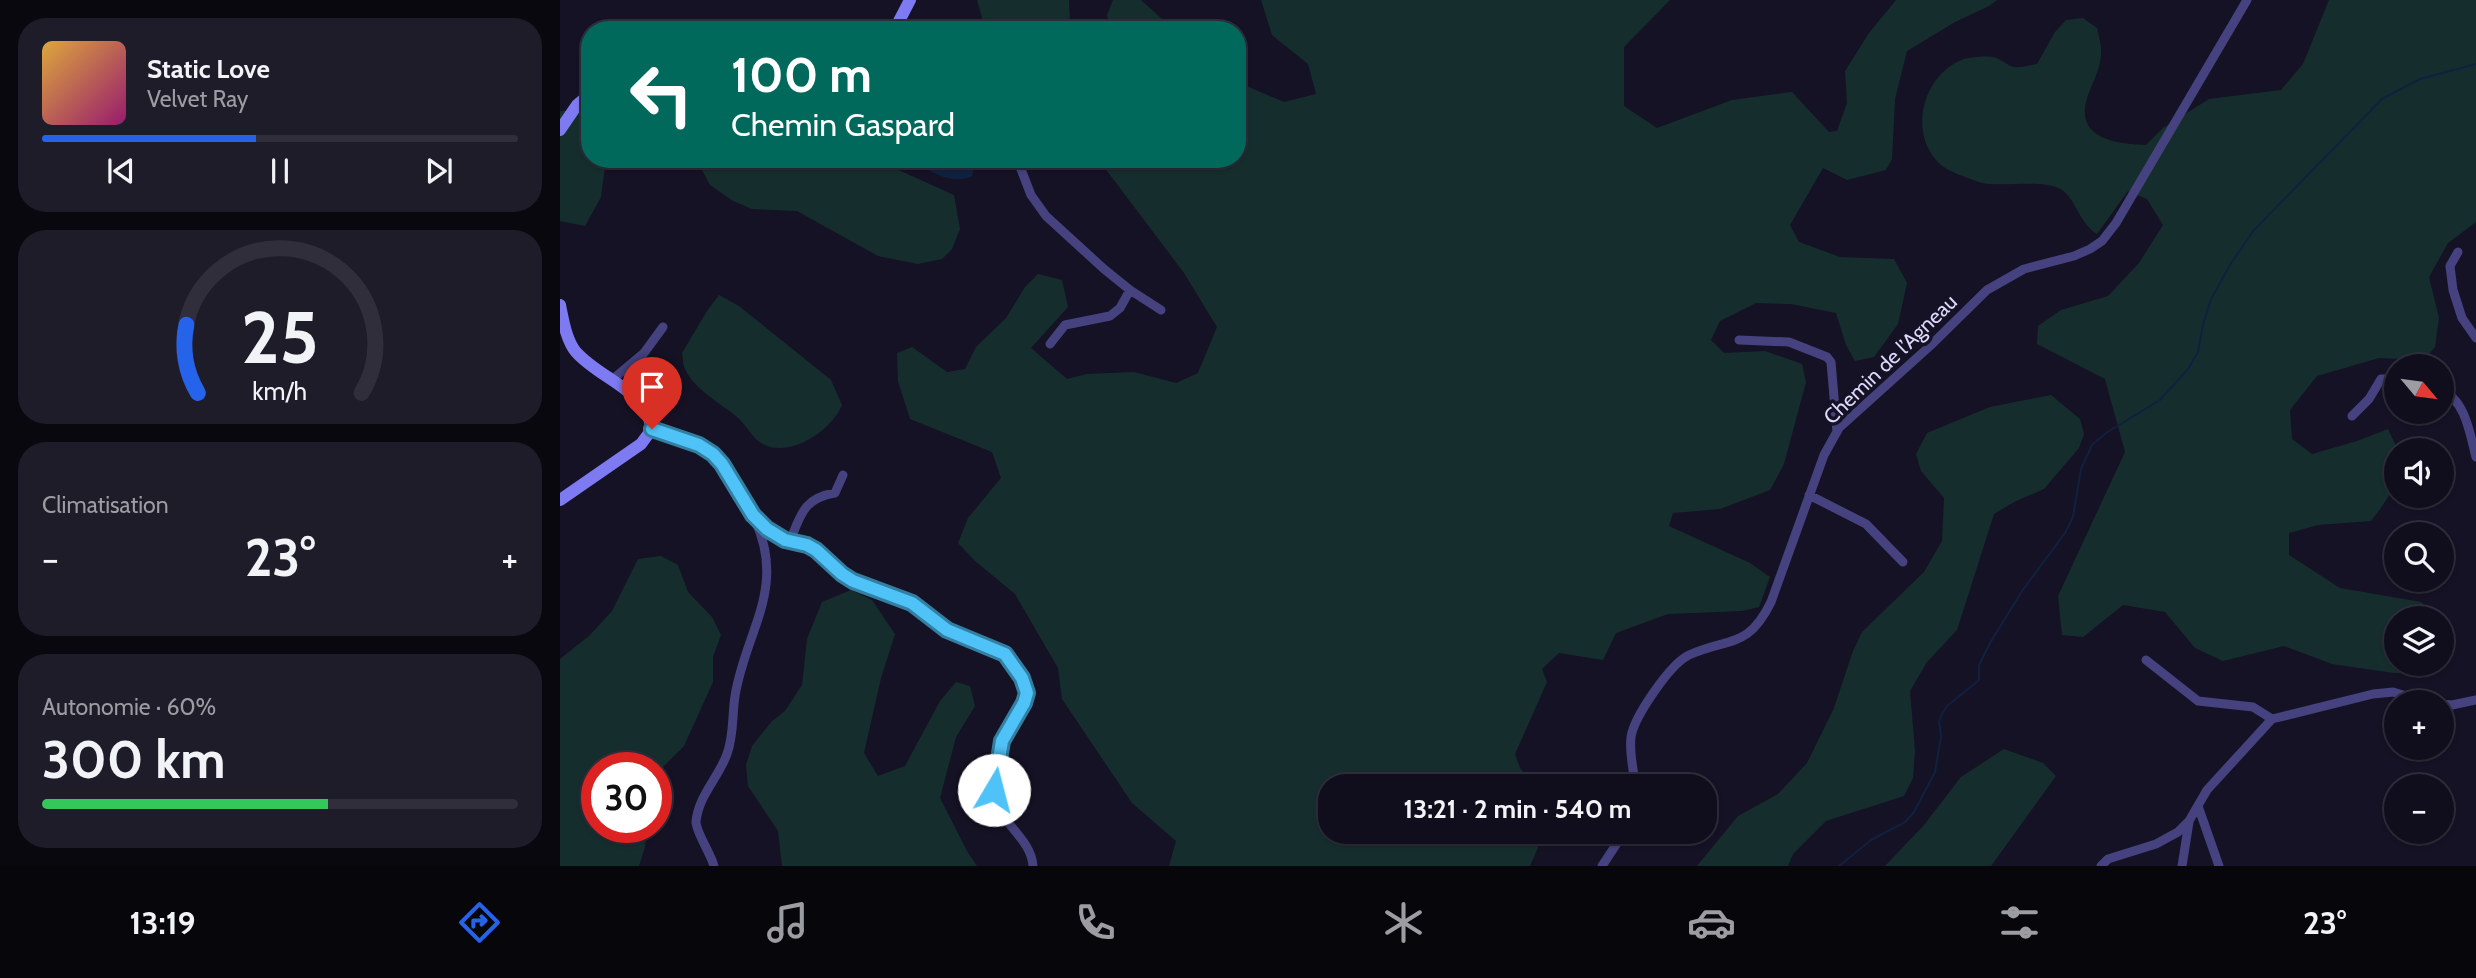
<!DOCTYPE html>
<html lang="fr">
<head>
<meta charset="utf-8">
<style>
	:root { --surface:#100e1c; --page:#1e1c29; --text:#f1f3f6; --muted:#9c9ca3; --line:#302e3b; --accent:#2563eb }
	body { margin:0; font-family:Cabin,sans-serif; background:var(--page); color:var(--text); height:100vh; display:flex; flex-direction:column; font-size:26px; white-space:nowrap }
	* { box-sizing:border-box; margin:0 }
	p { font-size:23px; color:var(--muted) }
	.icon { flex:none; width:38px; height:38px; fill:none; stroke:currentColor; stroke-width:2; stroke-linecap:round; stroke-linejoin:round }
	.map { position:relative; flex:1; overflow:hidden }
	.panel { display:flex; flex-direction:column; gap:18px; padding:18px; background:#09080f; width:560px }
	.panel>* { flex:none }
	.guide { position:absolute; left:21px; top:21px; width:665px; height:147px; border-radius:28px; box-shadow:0 2px 5px #0004,0 0 0 2px var(--line); background:#00695c; color:#fff; overflow:hidden }
	.needle { width:46px; rotate:119deg }
	.fabs { position:absolute; left:1824px; top:354px; display:grid; gap:14px }
	.fabs a { display:grid; place-items:center; width:70px; height:70px; border-radius:50%; background:var(--surface); box-shadow:0 2px 5px #0004,0 0 0 2px var(--line); font-size:35px }
	.speed { position:absolute; left:21px; top:752px; display:flex; gap:14px; font-size:35px; font-weight:700; text-align:center }
	.speed>* { display:grid; place-content:center; width:91px; height:91px; border-radius:50%; background:var(--surface); box-shadow:0 2px 5px #0004,0 0 0 2px var(--line); line-height:1 }
	.speed .limit { border:10px solid #d22; background:#fff; color:#111 }
	.pin { position:absolute; display:grid; place-items:center; width:60px; height:60px; color:#fff; margin:-72px -30px; border-radius:50% 50% 50% 0; rotate:-45deg; box-shadow:0 0 7px #0007 }
	.pin .icon { rotate:45deg }
	.me { position:absolute; width:77px; margin:-38px; rotate:8deg; stroke-linejoin:round; filter:drop-shadow(0 0 5px #0008) }
	.turn { display:flex; align-items:center; gap:24px; height:147px; padding:0 35px; font-size:32px }
	.turn .icon { width:91px; height:91px; stroke-width:2.5 }
	.turn b { display:block; font-size:49px; line-height:60px }
	.big { font-size:52px; font-weight:700; line-height:1.1 }
	.panel .tile { flex:1; display:flex; flex-direction:column; justify-content:center; gap:10px; min-width:0; padding:0 24px; border-radius:28px; background:var(--page) }
	.panel .dial { align-items:center; gap:0 }
	.dial svg { height:182px; overflow:visible; fill:none; stroke:var(--line); stroke-width:7; stroke-linecap:round; text-anchor:middle }
	.dial text { fill:var(--text); stroke:none }
	.song { display:flex; align-items:center; gap:21px }
	.cover { width:84px; height:84px; border-radius:10px; background:linear-gradient(135deg,hsl(40 70% 55%),hsl(320 70% 35%)) }
	.played { height:7px; border-radius:4px; background:linear-gradient(90deg,var(--accent) 45%,var(--line) 45%) }
	.keys { display:flex; justify-content:space-around; direction:ltr }
	.heat { display:flex; justify-content:space-between; align-items:center; font-size:38px; direction:ltr }
	.charge { height:10px; border-radius:5px; background:linear-gradient(90deg,#34c759 60%,var(--line) 0) }
	.trip { position:absolute; left:758px; top:774px; width:399px; height:70px; border-radius:28px; background:var(--surface); box-shadow:0 2px 5px #0004,0 0 0 2px var(--line); font-weight:700; line-height:70px; text-align:center }
	.tab-bar { display:flex; height:112px; justify-content:space-around; align-items:center; background:#06060b; color:var(--muted) }
	.tab-bar .icon { width:49px; height:49px }
	.tab-bar .active { color:var(--accent) }
	.tab-bar b { font-size:32px; color:var(--text) }
	main { display:flex; flex:1; min-height:0 }
	.map>svg:first-child { display:block }
</style>
</head>
<body>
<main>
<section class="panel">
<div class="tile">
<div class="song"><i class="cover"></i><div><b>Static Love</b><p>Velvet Ray</p></div></div>
<div class="played"></div>
<div class="keys"><svg class="icon" aria-label="previous" viewBox="0 0 24 24"><path d="M18 5L8 12l10 7zM5 5v14"/></svg><svg class="icon" aria-label="pause" viewBox="0 0 24 24"><path d="M8 5v14M16 5v14"/></svg><svg class="icon" aria-label="next" viewBox="0 0 24 24"><path d="M6 5l10 7-10 7zM19 5v14"/></svg></div>
</div>
<div class="tile dial"><svg viewBox="0 0 100 80">
<path d="M14 69A42 42 0 1 1 86 69"/>
<path d="M14 69A42 42 0 0 1 9 39" stroke="#2563eb"/>
<text x="50" y="56" font-size="32" font-weight="700">25</text>
<text x="50" y="72" font-size="11">km/h</text>
</svg></div>
<div class="tile"><p>Climatisation</p>
<div class="heat"><a>−</a><b class="big">23°</b><a>+</a></div>
</div>
<div class="tile"><p>Autonomie · 60%</p><b class="big">300 km</b><div class="charge"></div></div>
</section>
<div class="map">
<svg width="1916" height="866" viewBox="0 0 1916 866">
	<rect width="100%" height="100%" fill="#151225"/>
	<!-- green -->
	<path fill="#152e2d" d="M417,0H509L510,23L515,30H430L424,25Z
		M553,0H581L614,30H551L547,15Z
		M701,0H1110L1064,47V106L1097,128L1172,100L1232,92L1269,132L1277,131L1287,103L1285,71L1309,33L1336,0H1437L1429,6L1395,22L1347,51L1335,99L1332,159L1326,170L1287,180L1263,168L1230,225L1239,242L1280,257L1334,259L1347,283L1338,324L1314,357L1295,361L1286,345L1276,313L1231,304L1196,303L1160,321L1151,340L1164,353L1205,351L1242,364L1246,382L1224,464L1210,490L1160,509L1113,513L1109,526L1190,563L1210,577L1199,607L1182,611L1108,614L1056,633L1043,660L999,653L982,669L987,682L955,754L960,768L976,786H770V831H985L970,866H609L616,841L572,803L502,699L498,668L455,594L415,561L398,543L408,518L441,478L432,452L350,419L338,381L337,353L352,347L387,372L405,369L416,347L446,318L465,287L478,274L502,280L508,307L471,348L507,379L527,374L574,372L616,383L638,373L657,327L624,273L538,159H677V82L724,102L756,94L748,64L712,35Z
		M1769,0H1916V222L1888,243L1869,277L1879,318L1875,347L1864,360L1819,358L1757,376L1730,410L1732,439L1752,454L1797,441L1828,429L1838,450H1836C1836,487 1834,491 1811,521L1758,525L1729,533V555L1780,588L1861,602L1880,618H1836V663H1881V619L1893,629L1892,652L1874,674L1834,673L1772,664L1724,646L1663,661L1635,648L1605,612L1563,605L1523,637L1502,635L1498,596L1565,452L1545,379L1477,344L1478,326L1501,310L1548,296L1579,263L1603,225L1587,199L1568,191L1537,234C1518,223 1515,193 1496,187C1472,179 1436,189 1416,181C1405,177 1390,172 1381,165C1347,135 1362,74 1404,59C1412,57 1429,55 1436,58C1443,60 1449,67 1455,67C1462,68 1470,65 1477,64L1495,32L1506,20L1523,18L1537,28C1539,37 1542,47 1541,55C1540,72 1530,86 1526,102C1517,140 1559,144 1586,145L1603,128L1649,99L1721,90L1743,64Z
		M30,109V159H46L41,197L25,226L0,221V111Z
		M136,159H314L394,195L400,229L392,249L382,259L358,264L318,256L237,211L192,209L173,201L150,185Z
		M159,295L179,306L271,380L282,405C272,430 230,459 203,444C192,439 186,424 177,417C160,403 134,389 125,369C123,365 123,358 122,353L147,311Z
		M1491,395L1520,419L1524,434L1519,448L1484,489L1454,502L1434,514L1397,630L1367,662L1350,691L1355,751L1353,778L1344,796L1266,821L1233,854L1228,866H1137L1178,816L1218,794L1247,763L1274,708L1293,651L1302,632L1364,572L1382,541L1384,498L1361,471L1356,454L1367,433L1430,407Z
		M101,556L118,565L128,592L152,617L161,635L153,657V682L124,746L96,774V768H37V828H87L85,847L79,866H0V659L30,635L52,611L78,559Z
		M291,590L312,600L335,634L321,678L304,753L318,776L345,766L380,701L396,682L410,686L415,706L396,737L380,798L407,851L417,866H222L218,831L188,786L186,765L192,746L212,721L225,711L242,685L247,639L262,602Z
		M1444,749L1483,763L1496,776L1431,866H1325L1364,825L1401,777Z"/>
	<!-- water -->
	<path fill="#102140" d="M352,159H416L412,176C395,186 366,171 352,159Z"/>
	<g fill="none" stroke-linecap="round" stroke-linejoin="round">
		<!-- stream -->
		<path stroke="#102140" stroke-width="2" d="M1279,866L1311,840L1345,822L1354,812L1375,772L1381,736L1379,722L1382,714L1387,706L1419,680V665L1430,643L1462,591L1505,533L1513,517L1521,469L1532,445L1546,433L1600,400L1628,369L1638,352L1643,325L1651,299L1670,265L1693,231L1822,99L1860,79L1916,64"/>
		<!-- minor -->
		<path stroke="#45427f" stroke-width="9" d="M457,159L471,195L486,216L544,269L570,290L601,310
			M1898,252L1890,266L1893,290L1902,318L1916,338
			M1179,340L1229,342L1267,357L1271,362L1277,432
			M490,344L505,325L550,316L560,308L570,290
			M53,379L84,353L103,327
			M1881,390C1906,400 1910,435 1916,457
			M1792,416L1809,399L1821,379H1836
			M92,429C113,436 139,441 155,456C177,477 183,510 207,529C221,539 237,539 251,547C263,554 271,567 283,575C303,589 330,592 351,603C364,610 373,622 385,629C419,651 438,638 463,679C476,701 448,720 442,740C437,755 435,772 434,787C432,820 471,835 473,866
			M1249,495L1306,524L1343,562
			M230,541C241,514 244,498 275,493L283,475
			M1586,660L1638,701L1693,707L1712,719
			M1881,704L1892,705L1916,700
			M1075,786C1074,770 1069,754 1071,737C1074,717 1110,664 1129,655C1170,637 1188,649 1211,602L1264,455L1279,428L1370,346L1427,290L1464,269L1514,256L1530,249L1542,241L1556,223L1687,0
			M1638,806L1659,866
			M154,866C151,854 136,832 136,822C138,796 159,777 167,754C174,735 172,715 175,696C185,632 227,589 195,520
			M1042,866L1065,831
			M1541,866L1548,859L1596,844L1618,832L1629,821L1647,790L1712,719L1813,694L1833,692L1866,702
			M1622,866L1629,822"/>
		<!-- secondary -->
		<path stroke="#7e7af1" stroke-width="12" d="M331,30L337,25L350,0
			M0,130L17,105L30,94
			M0,305C3,319 6,340 16,352C41,380 84,388 92,429L81,444L0,500"/>
	</g>
	<g fill="none" stroke-linecap="round" stroke-linejoin="round">
		<!-- route casing -->
		<g stroke="#337fa1" stroke-width="18">
			<path id="route" d="M92,429L139,445L153,454L162,464L193,515L207,529L225,540L247,545L256,550L282,574L293,581L352,603L387,630L445,654L462,678L467,693L464,703L442,741L434,790"/>
		</g>
		<!-- route -->
		<use href="#route" stroke="#4fc3f7" stroke-width="12"/>
	</g>
	<g text-anchor="middle" dominant-baseline="central" stroke-width="7" stroke-linejoin="round" paint-order="stroke">
		<!-- street labels -->
		<g font-size="21" fill="#ded9fb" stroke="#151225">
			<text transform="translate(1330 359) rotate(-44)">Chemin de l’Agneau</text>
		</g>
	</g>
</svg>
<div class="fabs">
<a><svg class="needle" viewBox="-14 -14 28 28"><path d="M0-13l5 13h-10z" fill="#e53935"/><path d="M0 13l5-13h-10z" fill="#9c9ca3"/></svg></a>
<a><svg class="icon" aria-label="sound" viewBox="0 0 24 24"><path d="M4 9h4l5-4v14l-5-4H4zM17 9q2 3 0 6"/></svg></a>
<a><svg class="icon" aria-label="search" viewBox="0 0 24 24"><circle cx="10" cy="10" r="6"/><path d="M15 15l6 6"/></svg></a>
<a><svg class="icon" aria-label="layers" viewBox="0 0 24 24"><path d="M12 4l9 5-9 5-9-5zM3 14l9 5 9-5"/></svg></a>
<a>+</a>
<a>−</a>
</div>
<div class="speed"><div class="limit">30</div></div>
<div class="pin" style="left:92px;top:429px;background:#d93025"><svg class="icon" aria-label="arrive" viewBox="0 0 24 24"><path d="M6 21V4h12l-3 4 3 4H6"/></svg></div>
<svg class="me" style="left:434px;top:790px" viewBox="-20 -20 40 40"><circle r="19" fill="#fff"/><path d="M0-13L10 11 0 6-10 11z" fill="#4fc3f7"/></svg>
<div class="trip">13:21 · 2 min · 540 m</div>
<div class="guide">
<div class="turn"><svg class="icon" aria-label="left" viewBox="0 0 24 24"><path d="M17 20v-9H6M10 6l-5 5 5 5"/></svg><div><b>100 m</b>Chemin Gaspard</div></div>
</div>
</div>
</main>
<nav class="tab-bar">
<b>13:19</b>
<svg class="icon active" aria-label="directions" viewBox="0 0 24 24"><path d="M12 3l9 9-9 9-9-9zM9 14v-3h6M13 9l2 2-2 2"/></svg>
<svg class="icon" aria-label="music" viewBox="0 0 24 24"><path d="M9 18V5l10-2v13"/><circle cx="6" cy="18" r="3"/><circle cx="16" cy="16" r="3"/></svg>
<svg class="icon" aria-label="phone" viewBox="0 0 24 24"><path d="M5 4h4l2 5-3 2q2 4 5 5l2-3 5 2v4C11 20 4 13 5 4z"/></svg>
<svg class="icon" aria-label="climate" viewBox="0 0 24 24"><path d="M12 3v18M4 7l16 10M4 17L20 7"/></svg>
<svg class="icon" aria-label="car" viewBox="0 0 24 24"><path d="M5 17H2v-5l4-1 3-4h7l3 4 3 1v5h-3M9 17h6M6 11h13"/><circle cx="7" cy="17" r="2"/><circle cx="17" cy="17" r="2"/></svg>
<svg class="icon" aria-label="filters" viewBox="0 0 24 24"><path d="M4 7h16M4 17h16"/><circle cx="9" cy="7" r="2"/><circle cx="15" cy="17" r="2"/></svg>
<b>23°</b>
</nav>
</body>
</html>
